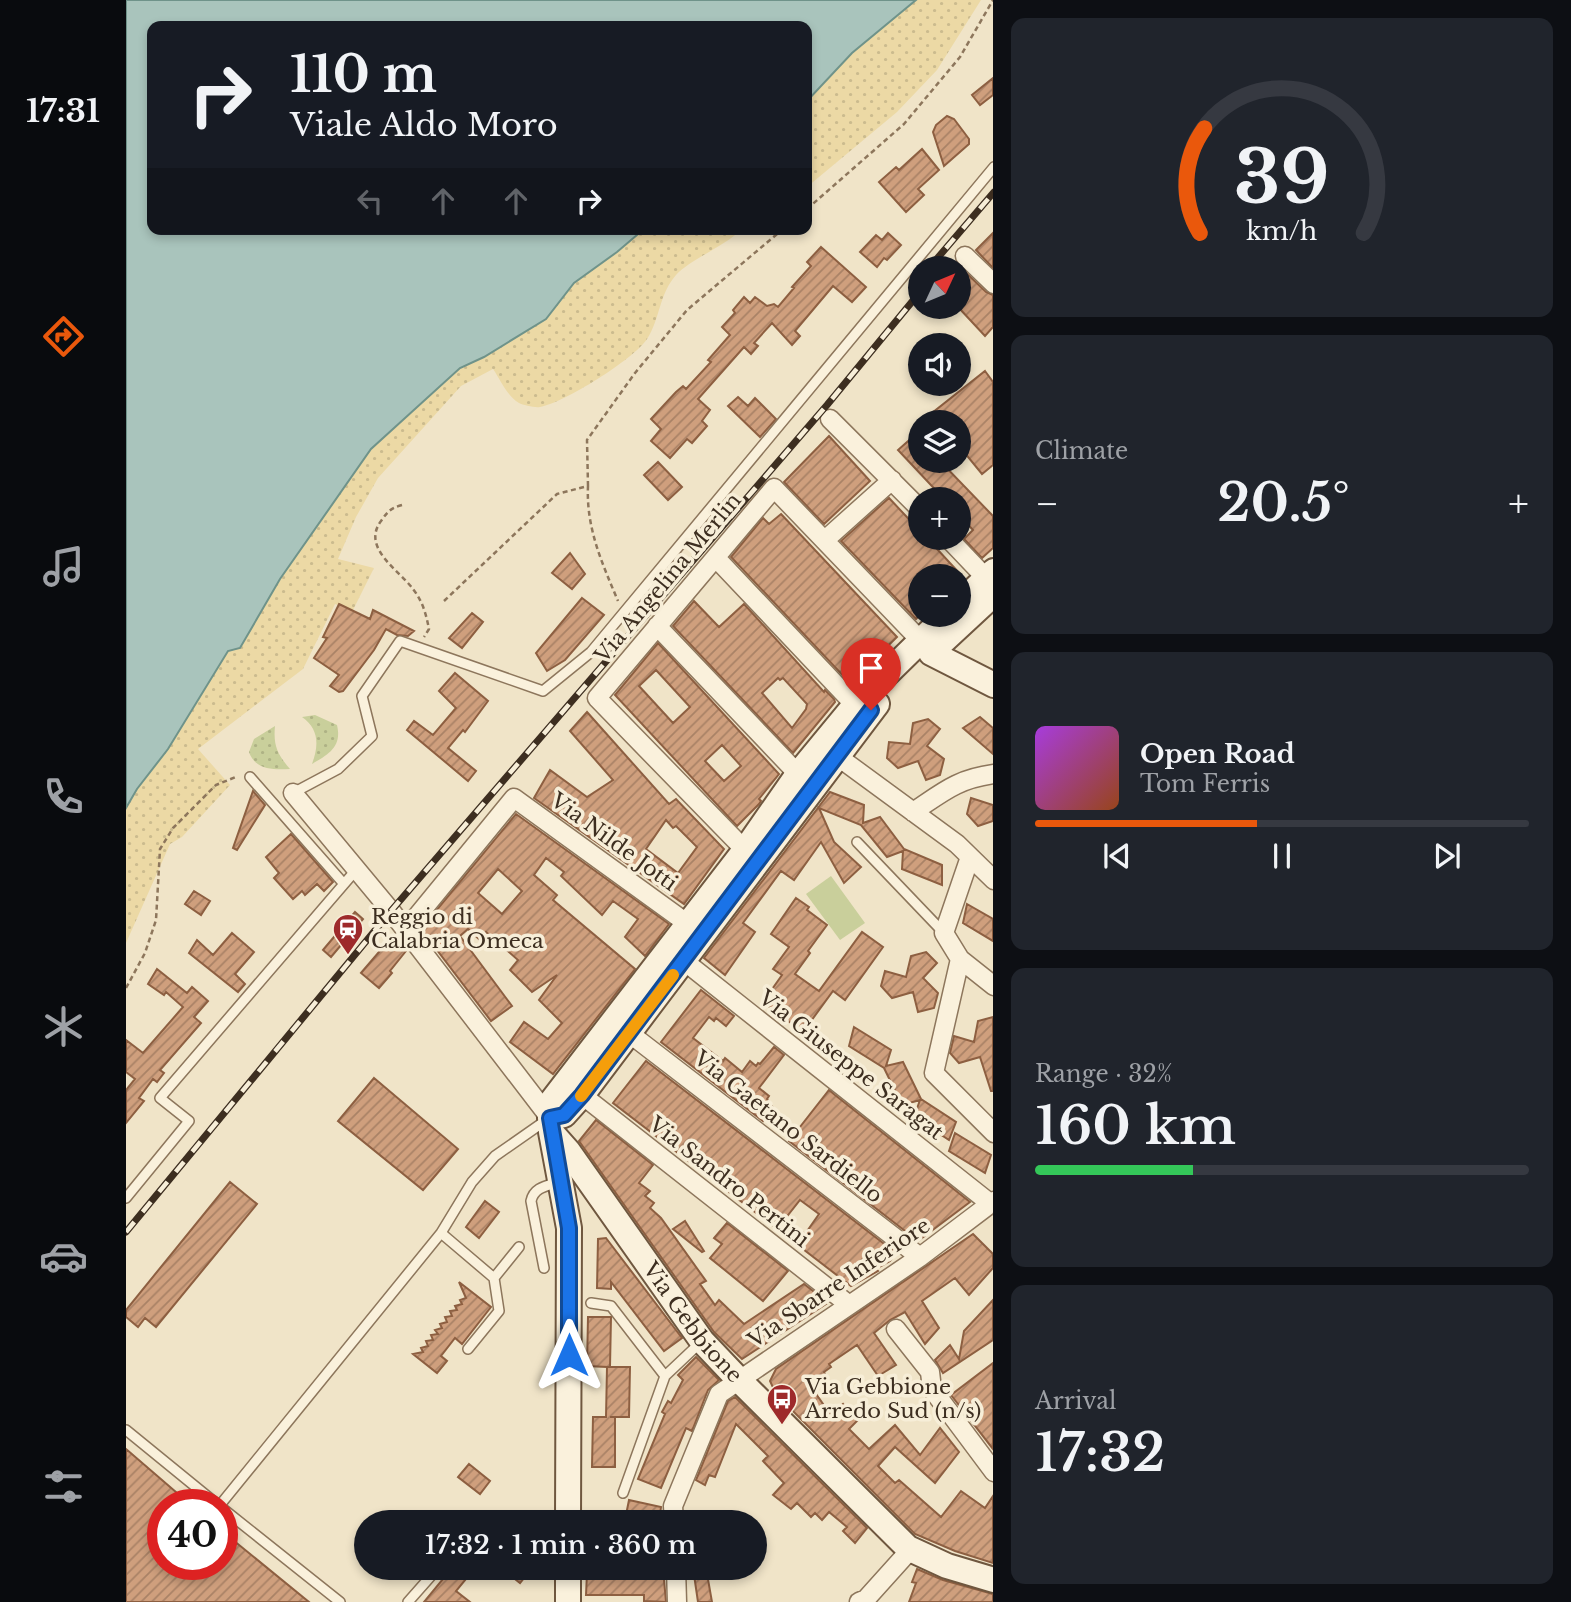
<!DOCTYPE html>
<html lang="en">
<head>
<meta charset="utf-8">
<style>
	:root { --surface:#171b24; --page:#20242c; --text:#f1f3f6; --muted:#9ea1a6; --line:#363941; --accent:#ea580c }
	body { margin:0; font-family:"Libre Baskerville",serif; background:var(--page); color:var(--text); height:100vh; display:flex; flex-direction:column; font-size:26px; white-space:nowrap }
	* { box-sizing:border-box; margin:0 }
	p { font-size:23px; color:var(--muted) }
	.icon { flex:none; width:38px; height:38px; fill:none; stroke:currentColor; stroke-width:2; stroke-linecap:round; stroke-linejoin:round }
	.map { position:relative; flex:1; overflow:hidden }
	.sheet { display:flex; flex-direction:column; gap:18px; padding:18px; background:#0d0f14; width:578px }
	.sheet>* { flex:none }
	.hud { position:absolute; left:21px; top:21px; width:665px; height:214px; border-radius:14px; box-shadow:0 4px 10px #0003; background:#171b24; color:var(--text); overflow:hidden }
	.needle { width:46px; rotate:46deg }
	.tools { position:absolute; left:782px; top:256px; display:grid; gap:14px }
	.tools a { display:grid; place-items:center; width:63px; height:63px; border-radius:50%; background:var(--surface); box-shadow:0 4px 10px #0003; font-size:35px }
	.speed { position:absolute; left:21px; top:1489px; display:flex; gap:14px; font-size:35px; font-weight:700; text-align:center }
	.speed>* { display:grid; place-content:center; width:91px; height:91px; border-radius:50%; background:var(--surface); box-shadow:0 4px 10px #0003; line-height:1 }
	.speed .limit { border:10px solid #d22; background:#fff; color:#111 }
	.pin { position:absolute; display:grid; place-items:center; width:60px; height:60px; color:#fff; margin:-72px -30px; border-radius:50% 50% 50% 0; rotate:-45deg; box-shadow:0 0 7px #0007 }
	.pin .icon { rotate:45deg }
	.me { position:absolute; width:77px; margin:-38px; rotate:0deg; stroke-linejoin:round; filter:drop-shadow(0 0 5px #0008) }
	.turn { display:flex; align-items:center; gap:24px; height:147px; padding:0 28px; font-size:32px }
	.turn .icon { width:91px; height:91px; stroke-width:2.5 }
	.turn b { display:block; font-size:49px; line-height:60px }
	.lanes { display:flex; align-items:center; height:66px; padding:0 28px; background:#0003; justify-content:center; gap:35px; direction:ltr }
	.lanes .off { opacity:.35 }
	.big { font-size:52px; font-weight:600; line-height:1.1 }
	.sheet .card { flex:1; display:flex; flex-direction:column; justify-content:center; gap:10px; min-width:0; padding:0 24px; border-radius:14px; background:var(--page) }
	.sheet .dial { align-items:center; gap:0 }
	.dial svg { height:182px; overflow:visible; fill:none; stroke:var(--line); stroke-width:7; stroke-linecap:round; text-anchor:middle }
	.dial text { fill:var(--text); stroke:none }
	.song { display:flex; align-items:center; gap:21px }
	.cover { width:84px; height:84px; border-radius:10px; background:linear-gradient(135deg,hsl(280 70% 55%),hsl(20 70% 35%)) }
	.played { height:7px; border-radius:4px; background:linear-gradient(90deg,var(--accent) 45%,var(--line) 45%) }
	.keys { display:flex; justify-content:space-around; direction:ltr }
	.heat { display:flex; justify-content:space-between; align-items:center; font-size:38px; direction:ltr }
	.charge { height:10px; border-radius:5px; background:linear-gradient(90deg,#34c759 32%,var(--line) 0) }
	.trip { position:absolute; left:228px; top:1510px; width:413px; height:70px; border-radius:35px; background:var(--surface); box-shadow:0 4px 10px #0003; font-weight:600; line-height:70px; text-align:center }
	main { display:flex; flex:1; min-height:0 }
	.tab-bar { display:flex; flex-direction:column; width:126px; justify-content:space-around; align-items:center; background:#090b0e; color:var(--muted) }
	.tab-bar .icon { width:49px; height:49px }
	.tab-bar .selected { color:var(--accent) }
	.tab-bar b { font-size:32px; color:var(--text) }
	.map>svg:first-child { display:block }
</style>
</head>
<body>
<main>
<nav class="tab-bar">
<b>17:31</b>
<svg class="icon selected" aria-label="directions" viewBox="0 0 24 24"><path d="M12 3l9 9-9 9-9-9zM9 14v-3h6M13 9l2 2-2 2"/></svg>
<svg class="icon" aria-label="music" viewBox="0 0 24 24"><path d="M9 18V5l10-2v13"/><circle cx="6" cy="18" r="3"/><circle cx="16" cy="16" r="3"/></svg>
<svg class="icon" aria-label="phone" viewBox="0 0 24 24"><path d="M5 4h4l2 5-3 2q2 4 5 5l2-3 5 2v4C11 20 4 13 5 4z"/></svg>
<svg class="icon" aria-label="climate" viewBox="0 0 24 24"><path d="M12 3v18M4 7l16 10M4 17L20 7"/></svg>
<svg class="icon" aria-label="car" viewBox="0 0 24 24"><path d="M5 17H2v-5l4-1 3-4h7l3 4 3 1v5h-3M9 17h6M6 11h13"/><circle cx="7" cy="17" r="2"/><circle cx="17" cy="17" r="2"/></svg>
<svg class="icon" aria-label="filters" viewBox="0 0 24 24"><path d="M4 7h16M4 17h16"/><circle cx="9" cy="7" r="2"/><circle cx="15" cy="17" r="2"/></svg>
</nav>
<div class="map">
<svg width="868" height="1602" viewBox="0 0 868 1602">
	<defs>
		<pattern id="grass-dots" width="8" height="8" patternUnits="userSpaceOnUse" patternTransform="scale(1.75)"><rect width="8" height="8" fill="#c9cf9b"/><path d="M2 2h.1M6 6h.1" fill="none" stroke="#aeb285" stroke-width="1.8" stroke-linecap="round"/></pattern>
		<pattern id="sand-dots" width="8" height="8" patternUnits="userSpaceOnUse" patternTransform="scale(1.75)"><rect width="8" height="8" fill="#ecd9a5"/><path d="M2 2h.1M6 6h.1" fill="none" stroke="#cbbb8e" stroke-width="1.8" stroke-linecap="round"/></pattern>
		<pattern id="building-hatch" width="6" height="6" patternUnits="userSpaceOnUse" patternTransform="scale(1.75)"><rect width="6" height="6" fill="#cf9f7d"/><path d="M-1 1l2-2M0 6l6-6M5 7l2-2" fill="none" stroke="#a98266"/></pattern>
	</defs>
	<rect width="100%" height="100%" fill="#f0e4c8"/>
	<!-- grass -->
	<path fill="url(#grass-dots)" d="M189,715L211,725C216,746 204,754 186,764C193,745 193,729 176,717Z
		M149,726C147,746 152,755 164,769C148,770 129,770 123,752L128,739Z"/>
	<!-- sand -->
	<path fill="url(#sand-dots)" d="M790,0H855L811,70L771,112L681,187V101L726,53Z
		M518,229H616C598,247 566,258 550,275C533,294 534,319 521,339C508,359 438,403 414,407C409,408 397,405 393,403C381,396 374,379 367,369L335,386L252,478L230,517L212,559L248,568L227,610L209,604L177,669L72,749L104,785L56,837L44,844L0,943V808L11,789L42,749L102,651L114,648L154,579L245,449L334,368L358,357L420,319L448,283L491,252Z"/>
	<!-- garden -->
	<path fill="#c9cf9b" d="M705,876L739,923L714,940L680,894Z"/>
	<!-- water -->
	<path fill="#a9c4bc" stroke="#6f938a" stroke-width="2" d="M0,0H790L726,53L681,101V26H26V229H518L491,252L448,283L420,319L358,357L334,368L245,449L154,579L114,648L102,651L42,749L11,789L0,808Z"/>
	<!-- building -->
	<path fill="url(#building-hatch)" stroke="#8d5f41" stroke-width="2" fill-rule="evenodd" d="M867,78V95L854,105L846,95Z
		M821,116L828,119L843,139V144L818,166L807,132L810,125Z
		M796,149L813,170L792,189L798,195L780,212L753,182L770,167L773,170Z
		M762,233L775,245L761,260L758,258L751,267L734,252L750,235L756,240Z
		M867,233V268L850,250Z
		M695,247L740,287L726,302L707,286L669,331L674,336L666,345L646,323L628,343L632,346L625,354L618,347L572,399L584,410L576,421L581,426L566,443L561,439L544,458L525,441L535,429L525,419L550,392L557,386L560,389L585,362L582,360L604,335L596,327L609,313L607,310L618,297L624,303L629,297L641,306L648,304L652,307L668,288L666,287L685,266L681,262Z
		M834,267L860,292L867,295V327L859,336L833,308Z
		M859,371L867,382V465L856,474L833,446V422H813L806,413Z
		M612,397L622,406L629,398L650,419L634,437L602,406Z
		M789,435L794,441V460H813L867,516V548L856,558L838,539L847,530L833,515V499H818L772,450Z
		M703,436L744,481L698,524L658,482Z
		M532,462L556,487L542,500L518,475Z
		M763,498L794,531V537H800L836,576H794V615L790,619L715,541Z
		M655,514L771,637L724,683L605,557L637,518L643,524Z
		M444,553L459,574L446,589L426,573Z
		M456,598L478,615L439,660L421,671L410,653Z
		M568,601L593,627L618,604L698,692L699,690L708,699L709,702L667,753L547,626ZM652,678L654,680L657,678L681,704L680,709L666,728L636,693Z
		M213,604L244,619L247,610L288,631L282,636L271,635L260,629L248,650L217,691L213,692L204,686L213,675L188,658L201,638L197,637Z
		M346,613L357,622L336,648L323,638Z
		M532,643L653,774L633,799L635,801L633,804L611,826L489,695ZM530,670L564,707L547,723L513,686ZM596,745L615,766L598,781L579,761Z
		M329,673L362,701L339,732L337,730L322,748L350,771L342,781L281,730L288,721L307,735L330,708L313,691Z
		M461,712L543,804L550,799L598,849L558,904L408,798L424,770L461,797L487,780L444,731ZM540,820L547,828L550,826L571,847L552,873L520,849Z
		M854,717L867,728V754L837,728Z
		M802,719L814,729L801,746L818,759L814,775L800,780L792,761L772,768L761,758L763,742L784,744L787,723Z
		M127,791L139,805L111,850L107,848Z
		M704,792L738,805L737,823L754,817L778,849L816,865V885L776,869L777,851L761,857L735,825L693,808L708,842L735,867L718,883L695,842L668,880L655,871L617,923L629,932L599,975L578,958Z
		M845,798L867,805V821L852,826L841,814Z
		M390,814L543,924L519,956L499,937L512,919L487,901L476,915L435,876L438,872L420,858L408,875L431,895L427,900L509,969L427,1074L384,1042L398,1022L422,1039L436,1023L413,1000L431,975L406,992L384,970L392,960L360,932L354,940L342,929L334,936L386,1006L365,1021L295,929ZM372,869L396,891L376,914L352,893Z
		M165,834L207,882L198,891L191,884L179,895L176,891L167,899L148,878L153,873L140,857Z
		M68,891L84,901L75,915L59,904Z
		M670,898L683,907L681,910L701,925L682,951L684,953L669,974L693,991L736,932L757,947L719,1000L707,991L677,1032L637,1002L656,975L647,969L663,947L645,934Z
		M841,904L867,919V941L837,923Z
		M229,912L237,919L205,957L197,950Z
		M106,933L128,952L109,974L119,984L112,992L63,953L71,940L87,955Z
		M265,938L280,951L264,971L266,973L253,988L235,973Z
		M800,952L811,963L797,978L812,993L808,1008L792,1012L787,992L766,998L755,986L759,971L780,977L785,956Z
		M31,969L61,993L66,987L82,1001L68,1017L75,1023L34,1070L38,1073L31,1082L27,1079L13,1098L18,1101L0,1123V1090L9,1079L0,1072V1040L17,1053L57,1007L40,992L38,995L22,984Z
		M575,990L608,1016L600,1026L590,1018L588,1021L583,1017L567,1038L597,1061L599,1058L616,1072L624,1061L630,1066L632,1063L634,1064L648,1047L658,1055L633,1088L643,1096L641,1099L647,1108L637,1121L535,1042Z
		M867,1017V1091H865L854,1057L833,1063L824,1053L828,1036L848,1042L852,1021Z
		M728,1027L765,1050L760,1066L777,1062L795,1099L830,1122L823,1140L788,1117L794,1100L776,1105L758,1068L723,1046Z
		M520,1061L770,1253L764,1261L750,1269L752,1271L725,1286L487,1103ZM674,1200L693,1214L679,1234L659,1219Z
		M248,1078L332,1149L297,1190L212,1121Z
		M703,1090L709,1095L844,1202L792,1241L663,1141Z
		M470,1120L527,1165L513,1183L524,1191L519,1196L528,1203L524,1208L535,1218L580,1281L574,1284L589,1305L593,1300L618,1324L678,1284L696,1298L700,1304L616,1359L588,1332L453,1141Z
		M829,1133L865,1155L859,1173L823,1151Z
		M104,1182L131,1204L30,1327L19,1318L12,1327L0,1317V1310Z
		M359,1201L373,1212L353,1238L340,1227Z
		M559,1221L578,1251L576,1252L547,1229Z
		M601,1223L662,1271L637,1301L584,1258L596,1244L588,1238Z
		M847,1234L867,1254V1268L843,1295L829,1278L796,1301L813,1328L799,1344L779,1312L764,1320L748,1333L770,1365L752,1376L731,1345L703,1364L705,1367L698,1372L699,1374L684,1385L704,1414L717,1404L731,1421L723,1429L743,1449L769,1425L794,1455L814,1428L833,1452L809,1483L769,1447L752,1466L769,1483L773,1480L815,1517L835,1491L859,1508L867,1496V1563L829,1551L789,1534L650,1394L644,1381L650,1369Z
		M480,1238L556,1338L538,1351L485,1282V1289L471,1288L472,1239Z
		M333,1282L365,1307L336,1344L329,1338L315,1356L321,1361L311,1373L287,1354L297,1352L295,1348L302,1346L300,1341L307,1340L305,1335L312,1334L309,1330L316,1328L314,1324L321,1322L319,1317L326,1316L324,1311L331,1310L329,1306L336,1304L334,1300L340,1298Z
		M867,1300V1340L817,1373L809,1360L824,1345L833,1359L838,1331Z
		M462,1317H485L484,1367H481H504L503,1417H484H489V1467H466L467,1417H480L481,1367L461,1366Z
		M570,1357L593,1380L582,1390L566,1431L560,1428L535,1488L512,1479L539,1414L536,1412L542,1401L545,1403L557,1380L552,1375Z
		M867,1363V1449L825,1395Z
		M609,1397L741,1528L729,1543L717,1531L721,1527L703,1512L696,1520L689,1513L685,1517L671,1503L665,1509L647,1495L658,1483L637,1461L642,1456L610,1424L589,1477L583,1475L579,1485L570,1480L602,1401Z
		M0,1449L65,1505H37V1564H96V1531L183,1602H0Z
		M343,1464L364,1481L354,1494L332,1477Z
		M503,1500L535,1507L533,1522L504,1519L500,1515Z
		M326,1568H349L330,1591L344,1602H298Z
		M375,1568H406L394,1583Z
		M484,1568H537L540,1602L518,1601V1595H460L461,1573H484Z
		M567,1568H580L586,1602H572Z
		M791,1569L817,1580L867,1594V1602H783L790,1583L786,1582Z"/>
	<g fill="none" stroke-linecap="round" stroke-linejoin="round">
		<!-- lane casing -->
		<g stroke="#8d765c" stroke-width="12">
			<path id="lane" d="M124,777L218,884
				M167,793L212,769L246,736L236,696L274,641L417,691L465,652L868,167
				M731,842L818,933
				M0,1198L63,1121L34,1098L230,870
				M315,1233L346,1182L369,1156L422,1119
				M418,1268L405,1201C408,1187 421,1186 433,1182
				M368,1278L393,1247
				M465,1303L485,1306L539,1376
				M0,1430L92,1505
				M497,1493L539,1376L575,1342
				M94,1505L315,1233L368,1278L373,1311L342,1349
				M96,1508L214,1602
				M282,1602L312,1568"/>
		</g>
		<!-- street casing -->
		<g stroke="#8d765c" stroke-width="21">
			<path id="street" d="M839,256L868,284
				M704,419L794,509
				M821,537L860,578
				M699,540L766,480
				M590,558L729,705
				M531,626L672,774
				M711,756L831,844L868,880
				M167,793L265,911L424,1118
				M787,812C817,792 831,779 868,774
				M619,850L471,698L648,488L795,641
				M844,857L818,933L834,959L868,986
				M279,931L388,798L562,924
				M834,959L808,1073L868,1133
				M558,961L865,1204
				M503,1033L794,1257
				M456,1095L722,1304
				M770,1329L804,1372L806,1389L868,1472
				M548,1522L547,1506L593,1394L794,1257L868,1201
				M550,1568L551,1602
				M733,1602L740,1599L785,1549"/>
		</g>
		<!-- secondary casing -->
		<g stroke="#6f573f" stroke-width="28">
			<g id="secondary">
				<path d="M835,602L868,571"/>
				<path d="M813,645L868,594"/>
				<path d="M805,653L868,685"/>
				<path d="M424,1118L438,1115L456,1095L751,704"/>
				<path id="s1" d="M426,1133L442,1151L576,1341L612,1379L782,1548L821,1566L868,1580"/>
				<path d="M442,1522L443,1228L425,1132V1102L619,850L672,774L729,705L822,614"/>
				<path d="M442,1602V1568"/>
			</g>
		</g>
		<!-- path -->
		<path stroke="#8d765c" stroke-width="2.5" stroke-dasharray="5 3.5" stroke-linecap="butt" d="M681,209L778,124L834,57L867,0
			M462,486L461,440L509,373L561,310L657,229
			M276,505C265,508 262,511 255,521C235,548 273,570 287,589C297,602 300,614 303,629L298,637
			M318,601L431,494L462,486C460,528 476,563 492,601
			M0,988L19,953L30,920L34,849L47,828L90,785L112,776"/>
		<!-- lane -->
		<use href="#lane" stroke="#faf1dc" stroke-width="9"/>
		<!-- street -->
		<use href="#street" stroke="#faf1dc" stroke-width="18"/>
		<!-- secondary -->
		<use href="#secondary" stroke="#faf1dc" stroke-width="24"/>
		<!-- rail casing -->
		<g stroke="#3d2e20" stroke-width="7">
			<path id="rail" d="M803,268L868,192
				M0,1232L265,911L701,405L794,292"/>
		</g>
		<!-- rail -->
		<use href="#rail" stroke="#f7eed8" stroke-width="4.5" stroke-dasharray="13" stroke-linecap="butt"/>
	</g>
	<g fill="none" stroke-linecap="round" stroke-linejoin="round">
		<!-- route casing -->
		<g stroke="#114b97" stroke-width="18">
			<path id="route" d="M443,1355V1228L424,1118L438,1115L456,1095L745,710"/>
		</g>
		<!-- route -->
		<use href="#route" stroke="#1a73e8" stroke-width="12"/>
		<!-- slow -->
		<path stroke="#f59e0b" stroke-width="12" d="M455,1096L547,975"/>
	</g>
	<!-- icons -->
	<defs>
		<g id="station-pin" transform="scale(1.575)"><path d="M0 17L-7.5 6A9.5 9.5 0 1 1 7.5 6Z" fill="#9e2a2b" stroke="#f7eed8"/><path d="M-3-6H3Q5-6 5-4V2Q5 4 3 4L4.5 6H3L1.5 4h-3L-3 6H-4.5L-3 4Q-5 4-5 2V-4Q-5-6-3-6ZM-3.5-4v3h7v-3ZM-3.5 1v1.5H-2V1ZM2 1v1.5H3.5V1Z" fill="#fff"/></g>
		<g id="bus-pin" transform="scale(1.575)"><path d="M0 17L-7.5 6A9.5 9.5 0 1 1 7.5 6Z" fill="#9e2a2b" stroke="#f7eed8"/><path d="M-5-6H5V4H4V6H2V4H-2V6H-4V4H-5ZM-3.5-4V0h7V-4ZM-3.5 1.2v1.5H-2V1.2ZM2 1.2v1.5H3.5V1.2Z" fill="#fff"/></g>
	</defs>
	<g fill-rule="evenodd">
		<use href="#station-pin" x="222" y="929"/>
		<use href="#bus-pin" x="656" y="1399"/>
	</g>
	<g text-anchor="middle" dominant-baseline="central" stroke-width="7" stroke-linejoin="round" paint-order="stroke">
		<!-- street labels -->
		<g font-size="21" fill="#3d2e20" stroke="#f7eed8">
			<text transform="translate(542 578) rotate(-50)">Via Angelina Merlin</text>
			<text transform="translate(488 842) rotate(36)">Via Nilde Jotti</text>
			<text transform="translate(725 1065) rotate(38)">Via Giuseppe Saragat</text>
			<text transform="translate(662 1127) rotate(38)">Via Gaetano Sardiello</text>
			<text transform="translate(603 1182) rotate(38)">Via Sandro Pertini</text>
			<text transform="translate(713 1283) rotate(-34)">Via Sbarre Inferiore</text>
			<text stroke="none"><textPath href="#s1" startOffset="236">Via Gebbione</textPath></text>
		</g>
		<!-- poi labels -->
		<g font-size="21" fill="#3d2e20" stroke="#f7eed8" text-anchor="start">
			<text x="245" y="917">Reggio di<tspan x="245" dy="24">Calabria Omeca</tspan></text>
			<text x="679" y="1387">Via Gebbione<tspan x="679" dy="24">Arredo Sud (n/s)</tspan></text>
		</g>
	</g>
</svg>
<div class="tools">
<a><svg class="needle" viewBox="-14 -14 28 28"><path d="M0-13l5 13h-10z" fill="#e53935"/><path d="M0 13l5-13h-10z" fill="#9ea1a6"/></svg></a>
<a><svg class="icon" aria-label="sound" viewBox="0 0 24 24"><path d="M4 9h4l5-4v14l-5-4H4zM17 9q2 3 0 6"/></svg></a>
<a><svg class="icon" aria-label="layers" viewBox="0 0 24 24"><path d="M12 4l9 5-9 5-9-5zM3 14l9 5 9-5"/></svg></a>
<a>+</a>
<a>−</a>
</div>
<div class="speed"><div class="limit">40</div></div>
<div class="pin" style="left:745px;top:710px;background:#d93025"><svg class="icon" aria-label="arrive" viewBox="0 0 24 24"><path d="M6 21V4h12l-3 4 3 4H6"/></svg></div>
<svg class="me" style="left:443px;top:1355px" viewBox="-20 -20 40 40"><path d="M0-17L14 15 0 8-14 15z" fill="#1a73e8" stroke="#fff" stroke-width="4"/></svg>
<div class="trip">17:32 · 1 min · 360 m</div>
<div class="hud">
<div class="turn"><svg class="icon" aria-label="right" viewBox="0 0 24 24"><path d="M7 20v-9h11M14 6l5 5-5 5"/></svg><div><b>110 m</b>Viale Aldo Moro</div></div>
<div class="lanes"><svg class="icon off" aria-label="left" viewBox="0 0 24 24"><path d="M17 20v-9H6M10 6l-5 5 5 5"/></svg><svg class="icon off" aria-label="ahead" viewBox="0 0 24 24"><path d="M12 20V5M6 11l6-6 6 6"/></svg><svg class="icon off" aria-label="ahead" viewBox="0 0 24 24"><path d="M12 20V5M6 11l6-6 6 6"/></svg><svg class="icon" aria-label="right" viewBox="0 0 24 24"><path d="M7 20v-9h11M14 6l5 5-5 5"/></svg></div>
</div>
</div>
<section class="sheet">
<div class="card dial"><svg viewBox="0 0 100 80">
<path d="M14 69A42 42 0 1 1 86 69"/>
<path d="M14 69A42 42 0 0 1 16 23" stroke="#ea580c"/>
<text x="50" y="56" font-size="32" font-weight="700">39</text>
<text x="50" y="72" font-size="11">km/h</text>
</svg></div>
<div class="card"><p>Climate</p>
<div class="heat"><a>−</a><b class="big">20.5°</b><a>+</a></div>
</div>
<div class="card">
<div class="song"><i class="cover"></i><div><b>Open Road</b><p>Tom Ferris</p></div></div>
<div class="played"></div>
<div class="keys"><svg class="icon" aria-label="previous" viewBox="0 0 24 24"><path d="M18 5L8 12l10 7zM5 5v14"/></svg><svg class="icon" aria-label="pause" viewBox="0 0 24 24"><path d="M8 5v14M16 5v14"/></svg><svg class="icon" aria-label="next" viewBox="0 0 24 24"><path d="M6 5l10 7-10 7zM19 5v14"/></svg></div>
</div>
<div class="card"><p>Range · 32%</p><b class="big">160 km</b><div class="charge"></div></div>
<div class="card"><p>Arrival</p><b class="big">17:32</b></div>
</section>
</main>
</body>
</html>
